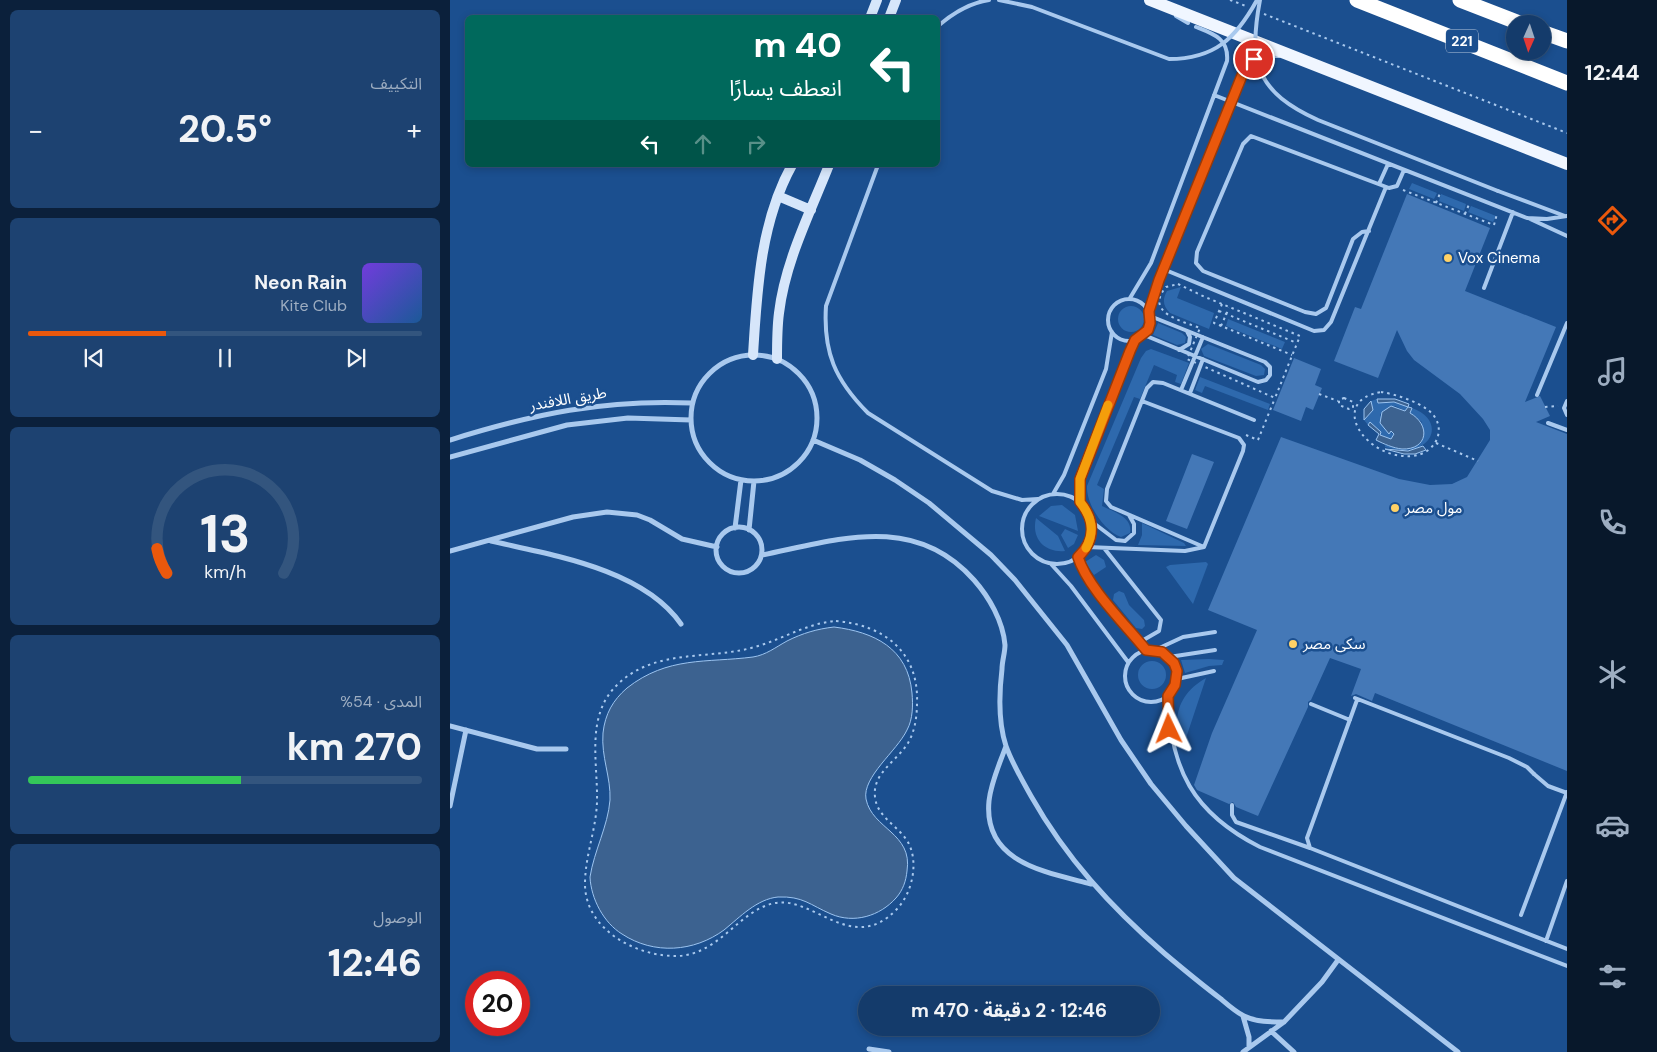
<!DOCTYPE html>
<html lang="ar">
<head>
<meta charset="utf-8">
<style>
	:root { --surface:#143b6b; --page:#1d4271; --text:#f1f3f6; --muted:#9dadc1; --line:#33557e; --accent:#ea580c }
	body { margin:0; font-family:"DM Sans","Noto Sans Arabic",sans-serif; background:var(--page); color:var(--text); direction:rtl; height:100vh; display:flex; flex-direction:column; font-size:19px; white-space:nowrap }
	* { box-sizing:border-box; margin:0 }
	p { font-size:16px; color:var(--muted) }
	.icon { flex:none; width:28px; height:28px; fill:none; stroke:currentColor; stroke-width:2; stroke-linecap:round; stroke-linejoin:round }
	.map { position:relative; flex:1; overflow:hidden; direction:ltr }
	.panel { display:flex; flex-direction:column; gap:10px; padding:10px; background:#0b203b; width:450px }
	.panel>* { flex:none }
	.guide { position:absolute; left:15px; top:15px; width:475px; height:152px; border-radius:8px; box-shadow:0 2px 8px #0003,0 0 0 1px var(--line); direction:rtl; background:#00695c; color:#fff; overflow:hidden }
	.needle { width:32px; rotate:183deg }
	.fabs { position:absolute; left:1056px; top:15px; display:grid; gap:10px }
	.fabs a { display:grid; place-items:center; width:45px; height:45px; border-radius:50%; background:var(--surface); box-shadow:0 2px 8px #0003,0 0 0 1px var(--line); font-size:25px }
	.speed { position:absolute; left:15px; top:971px; display:flex; gap:10px; font-size:25px; font-weight:700; text-align:center }
	.speed>* { display:grid; place-content:center; width:65px; height:65px; border-radius:50%; background:var(--surface); box-shadow:0 2px 8px #0003,0 0 0 1px var(--line); line-height:1 }
	.speed .limit { border:8px solid #d22; background:#fff; color:#111 }
	.pin { position:absolute; display:grid; place-items:center; width:42px; height:42px; color:#fff; margin:-21px; border:2px solid #fff; border-radius:50%; box-shadow:0 1px 5px #0007 }
	.me { position:absolute; width:55px; margin:-28px; rotate:358deg; stroke-linejoin:round; filter:drop-shadow(0 0 4px #0008) }
	.turn { display:flex; align-items:center; gap:18px; height:105px; padding:0 15px; font-size:22px }
	.turn .icon { width:65px; height:65px; stroke-width:2.5 }
	.turn b { display:block; font-size:35px; line-height:42px }
	.lanes { display:flex; align-items:center; height:48px; padding:0 15px; background:#0003; justify-content:center; gap:25px; direction:ltr }
	.lanes .off { opacity:.35 }
	.big { font-size:38px; font-weight:700; line-height:1.1 }
	.panel .widget { flex:1; display:flex; flex-direction:column; justify-content:center; gap:8px; min-width:0; padding:0 18px; border-radius:8px; background:var(--page) }
	.panel .dial { align-items:center; gap:0 }
	.dial svg { height:130px; overflow:visible; fill:none; stroke:var(--line); stroke-width:7; stroke-linecap:round; text-anchor:middle }
	.dial text { fill:var(--text); stroke:none }
	.song { display:flex; align-items:center; gap:15px }
	.cover { width:60px; height:60px; border-radius:8px; background:linear-gradient(135deg,hsl(260 70% 55%),hsl(210 70% 35%)) }
	.played { height:5px; border-radius:2px; background:linear-gradient(90deg,var(--accent) 35%,var(--line) 35%) }
	.keys { display:flex; justify-content:space-around; direction:ltr }
	.heat { display:flex; justify-content:space-between; align-items:center; font-size:28px; direction:ltr }
	.charge { height:8px; border-radius:4px; background:linear-gradient(90deg,#34c759 54%,var(--line) 0) }
	.trip { position:absolute; left:408px; top:986px; width:302px; height:50px; border-radius:25px; background:var(--surface); box-shadow:0 2px 8px #0003,0 0 0 1px var(--line); font-weight:700; line-height:50px; text-align:center; direction:rtl }
	main { display:flex; flex:1; min-height:0 }
	.menu { display:flex; flex-direction:column; width:90px; justify-content:space-around; align-items:center; background:#08182b; color:var(--muted) }
	.menu .icon { width:35px; height:35px }
	.menu .active { color:var(--accent) }
	.menu b { font-size:22px; color:var(--text) }
	.map>svg:first-child { display:block }
</style>
</head>
<body>
<main>
<nav class="menu">
<b>12:44</b>
<svg class="icon active" aria-label="directions" viewBox="0 0 24 24"><path d="M12 3l9 9-9 9-9-9zM9 14v-3h6M13 9l2 2-2 2"/></svg>
<svg class="icon" aria-label="music" viewBox="0 0 24 24"><path d="M9 18V5l10-2v13"/><circle cx="6" cy="18" r="3"/><circle cx="16" cy="16" r="3"/></svg>
<svg class="icon" aria-label="phone" viewBox="0 0 24 24"><path d="M5 4h4l2 5-3 2q2 4 5 5l2-3 5 2v4C11 20 4 13 5 4z"/></svg>
<svg class="icon" aria-label="climate" viewBox="0 0 24 24"><path d="M12 3v18M4 7l16 10M4 17L20 7"/></svg>
<svg class="icon" aria-label="car" viewBox="0 0 24 24"><path d="M5 17H2v-5l4-1 3-4h7l3 4 3 1v5h-3M9 17h6M6 11h13"/><circle cx="7" cy="17" r="2"/><circle cx="17" cy="17" r="2"/></svg>
<svg class="icon" aria-label="filters" viewBox="0 0 24 24"><path d="M4 7h16M4 17h16"/><circle cx="9" cy="7" r="2"/><circle cx="15" cy="17" r="2"/></svg>
</nav>
<div class="map">
<svg width="1117" height="1052" viewBox="0 0 1117 1052">
	<rect width="100%" height="100%" fill="#1b4f8f"/>
	<!-- green -->
	<path fill="#2e69ad" d="M962,183L987,193L984,199L959,189Z
		M991,194L1016,204L1014,211L989,201Z
		M1021,206L1046,216L1043,222L1018,212Z
		M731,287L727,298L764,313L759,329L720,313C713,306 712,300 717,291Z
		M668 319a13 13 0 1 1 26 0a13 13 0 1 1-26 0Z
		M778,319L835,342L832,349L776,326Z
		M708,323L732,333L736,337L735,343L727,345L703,335Z
		M758,344L811,365L815,369L814,375L806,376L754,356L751,349Z
		M701,349L739,363L731,384L725,382L727,375L704,365L690,399L684,397L647,485L654,489L652,506C664,512 683,517 680,533L671,537C654,531 636,504 637,486L691,358L696,351Z
		M750,377L820,404L818,410L755,386L752,393L745,390Z
		M927,399L928,403L945,402L958,407L956,411L945,406L932,412L930,415L939,433L940,431L944,435L941,439L929,435L931,432L920,423L918,425L914,420L923,410L921,401Z
		M962,408C999,421 981,461 935,447V445L948,448L972,422L960,413Z
		M612,505L625,515L628,531L589,516L601,506Z
		M586,518L608,536L615,551C594,553 581,538 586,518Z
		M692,523L734,543L736,546L688,545L692,535Z
		M615,529L628,535L624,544L618,548L611,535Z
		M646,555L654,560L656,567L644,575L635,562Z
		M756,562L758,564L743,604L716,567L720,565Z
		M669,591L674,593L679,605L694,620L695,626L692,629L686,628L663,600L664,594Z
		M759,659L774,660L772,665L759,666L735,673L731,660Z
		M688 675a14 14 0 1 1 28 0a14 14 0 1 1-28 0Z
		M756,678L733,747C720,719 729,693 756,678Z"/>
	<!-- water -->
	<path fill="#3c6290" stroke="#9cc4f0" d="M927,399H945L959,404L958,407L962,408L960,413C981,425 978,450 952,449C943,448 934,444 926,440L929,434L918,425L920,422L931,432L930,435L941,439L944,434L941,431L939,434L930,423L932,412L941,406L955,411L958,407L944,402L928,403Z
		M921,401L923,410L914,420V409Z
		M973,446L976,450L965,454H954L935,449L958,451Z
		M384,627C424,632 458,648 462,693C463,705 463,719 457,730C447,751 412,777 416,799C422,829 463,833 457,871C456,881 453,890 446,898C430,916 404,924 381,914C360,905 353,896 328,897C307,899 290,917 274,930C244,952 204,955 172,934C154,923 141,899 140,877C144,851 158,826 160,800C161,777 151,757 153,733C155,714 163,700 177,688C218,656 256,663 303,657C316,655 326,647 337,641C353,633 367,629 384,627Z"/>
	<!-- building -->
	<path fill="#4478b7" d="M957,194L1040,228L1015,291L1106,327L1075,402L1090,396L1100,416L1086,422L1117,434V771L925,693L922,701L906,694L901,696L911,669L880,658L861,700L858,702V707L808,816L786,807L783,802L779,804L747,790L744,785L762,733L807,630L758,610L831,437L949,479L980,485L1002,484L1017,477L1040,440V430L1033,419L1010,394L964,360L957,351L947,330L928,378L884,361L905,307L911,309Z
		M844,358L871,369L865,385L872,388L863,410L856,407L851,421L823,410Z
		M742,454L764,462L737,529L716,521Z"/>
	<g fill="none" stroke-linecap="round" stroke-linejoin="round">
		<!-- path -->
		<path stroke="#a9c9ee" stroke-width="2" stroke-dasharray="2.5 4" stroke-linecap="butt" d="M780,0L796,6
			M814,14L1117,133
			M953,190L1044,225L1047,214
			M986,203L991,191
			M1015,214L1020,202
			M728,284L755,297L850,336L825,398L737,359L750,328C732,321 694,313 716,287Z
			M772,304L764,323L842,355
			M769,311L847,343
			M771,326L779,308
			M931,392C945,394 966,401 978,410C999,426 987,454 962,456C915,460 877,401 931,392Z
			M869,394L888,401
			M894,398L903,402V408L899,409L889,405V400Z
			M1095,407L1108,406
			M796,435L808,440L825,398
			M986,443L1028,461
			M386,621C434,625 469,652 467,703C467,716 465,731 458,743C447,761 422,773 425,797C427,816 445,824 456,839C470,859 463,893 446,910C402,955 364,896 325,903C289,910 270,954 228,956C187,957 135,930 135,884C135,856 146,830 147,802C148,762 135,715 168,684C207,647 261,661 308,646C335,638 358,623 386,621Z"/>
		<!-- lane -->
		<path stroke="#a9c9ee" stroke-width="4" d="M726,16L738,23
			M488,26C503,13 519,3 539,0
			M764,95L1077,218L1097,219L1117,216
			M428,165L376,306C373,352 385,380 418,413L542,491L572,500L588,499
			M929,184L938,164
			M1048,191L1115,216
			M1078,218L1117,236
			M919,231L912,232L903,239L878,303L876,308L866,314L855,312L753,271L746,263L747,252L793,144L801,136L939,188L947,186L954,170
			M713,269L864,331L874,330L881,322L936,187
			M1034,288L1063,212
			M680,298L701,263L777,61C779,39 764,34 746,27
			M658 320a21 21 0 1 1 42 0a21 21 0 1 1-42 0Z
			M699,311L709,280L795,67L809,56H829
			M694,335L808,382L816,380L820,375V367L815,362L700,316
			M729,350L739,344L740,337L737,331
			M731,390L753,337
			M740,393L753,359
			M1087,395L1117,323
			M1117,401L1114,408L1117,415
			M1098,423L1117,430
			M572 529a35 35 0 1 1 70 0a35 35 0 1 1-70 0Z
			M603,494L614,475L656,369L662,332
			M630,502V479L634,468L685,340
			M641,521L666,540L675,541L684,533V524L679,515
			M637,547L735,551L754,547L793,451L794,445L789,438L692,401
			M754,547L661,507L656,501L657,489L697,388L703,382L713,383L804,420
			M654,548L711,620L709,631L690,642
			M628,557L640,580L696,650
			M601,564L621,586L678,662
			M675 676a26 26 0 1 1 52 0a26 26 0 1 1-52 0Z
			M705,650L733,637L765,632
			M719,657L765,650
			M727,679L764,671
			M718,696C720,769 743,813 810,847L1117,966
			M905,698L1059,758L1077,767L1084,774
			M907,700L857,838L860,848L1117,949
			M861,704L900,720
			M782,805V815L786,822L860,848
			M1071,915L1117,792
			M1096,941L1117,881"/>
		<!-- street -->
		<path stroke="#a9c9ee" stroke-width="5" d="M241 418a63 63 0 1 1 126 0a63 63 0 1 1-126 0Z
			M0,440C83,414 155,399 242,403
			M363,440L410,460L445,480L479,503L541,555L565,580L617,645L671,740L701,784L736,826L784,878L1008,1052
			M0,457L117,425L178,418L241,420
			M266 550a23 23 0 1 1 46 0a23 23 0 1 1-46 0Z
			M285,528L291,480
			M299,530L304,481
			M41,541C102,555 193,569 231,624
			M0,551L123,517L157,512L187,515L200,520L232,539L267,547
			M312,555C387,540 464,512 524,580C539,597 553,621 555,645C555,653 552,661 552,669C549,694 548,722 556,746C562,763 572,780 581,796C616,858 661,907 714,953C733,969 751,984 771,999C778,1005 786,1012 794,1016C806,1022 821,1022 834,1022
			M0,726L87,749H116
			M556,746C550,763 541,782 539,801C533,863 596,872 641,884
			M0,806L16,730
			M793,1016L799,1037V1047
			M821,1031L844,1052
			M419,1049L439,1052
			M793,1052L834,1022L872,982L888,960"/>
		<!-- secondary -->
		<path stroke="#d6e6fa" stroke-width="10" d="M420,18L427,0
			M439,18L446,0
			M328,196L361,210
			M303,355C307,291 310,223 342,165
			M327,359C327,344 327,328 329,313C335,262 360,213 379,165"/>
		<!-- primary -->
		<path stroke="#f0f6ff" stroke-width="12" d="M700,0L1117,164"/>
		<!-- highway -->
		<path stroke="#fff" stroke-width="15" d="M907,0L1117,83
			M1010,0L1072,24
			M1092,32L1117,41"/>
		<!-- lane-bridge -->
		<path stroke="#a9c9ee" stroke-width="4" d="M549,0L582,7L719,59C765,59 786,38 807,0
			M810,0C798,64 807,92 868,120L1048,191
			M1084,774L1098,786L1117,793"/>
	</g>
	<g fill="none" stroke-linecap="round" stroke-linejoin="round">
		<!-- route casing -->
		<g stroke="#983908" stroke-width="12">
			<path id="route" d="M719,729L718,696L725,685L727,671L724,663L712,652L696,650C676,625 637,587 628,557C646,540 645,520 630,502V479L680,351L685,340L698,330L700,323L699,311L709,280L793,73L804,59"/>
		</g>
		<!-- route -->
		<use href="#route" stroke="#ea580c" stroke-width="9"/>
		<!-- slow -->
		<path stroke="#f59e0b" stroke-width="9" d="M636,548C645,531 642,517 630,502V479L658,405"/>
	</g>
	<!-- markers -->
	<g fill="#ffd166" stroke="#1b4f8f" stroke-width="2">
		<circle cx="998" cy="258" r="5"/>
		<circle cx="945" cy="508" r="5"/>
		<circle cx="843" cy="644" r="5"/>
	</g>
	<g text-anchor="middle" dominant-baseline="central" stroke-width="5" stroke-linejoin="round" paint-order="stroke">
		<!-- shield labels -->
		<rect fill="#1b4f8f" stroke="#bbcadd" stroke-width="1" x="996" y="29.5" width="32" height="23" rx="4"/>
		<g font-size="14" font-weight="bold" fill="#fff">
			<text x="1012" y="41">221</text>
		</g>
		<!-- poi labels -->
		<g font-size="15" fill="#fff" stroke="#1b4f8f" text-anchor="start">
			<text x="1008" y="258">Vox Cinema</text>
			<text x="955" y="508">مول مصر</text>
			<text x="853" y="644">سكى مصر</text>
		</g>
		<!-- street labels -->
		<g font-size="15" fill="#fff" stroke="#1b4f8f">
			<text transform="translate(118 399) rotate(-10)">طريق اللافندر</text>
		</g>
	</g>
</svg>
<div class="fabs">
<a><svg class="needle" viewBox="-14 -14 28 28"><path d="M0-13l5 13h-10z" fill="#e53935"/><path d="M0 13l5-13h-10z" fill="#9dadc1"/></svg></a>
</div>
<div class="speed"><div class="limit">20</div></div>
<div class="pin" style="left:804px;top:59px;background:#d93025"><svg class="icon" aria-label="arrive" viewBox="0 0 24 24"><path d="M6 21V4h12l-3 4 3 4H6"/></svg></div>
<svg class="me" style="left:719px;top:729px" viewBox="-20 -20 40 40"><path d="M0-17L14 15 0 8-14 15z" fill="#ea580c" stroke="#fff" stroke-width="4"/></svg>
<div class="trip">12:46 · 2 دقيقة · 470 m</div>
<div class="guide">
<div class="turn"><svg class="icon" aria-label="left" viewBox="0 0 24 24"><path d="M17 20v-9H6M10 6l-5 5 5 5"/></svg><div><b>40 m</b>انعطف يسارًا</div></div>
<div class="lanes"><svg class="icon" aria-label="left" viewBox="0 0 24 24"><path d="M17 20v-9H6M10 6l-5 5 5 5"/></svg><svg class="icon off" aria-label="ahead" viewBox="0 0 24 24"><path d="M12 20V5M6 11l6-6 6 6"/></svg><svg class="icon off" aria-label="right" viewBox="0 0 24 24"><path d="M7 20v-9h11M14 6l5 5-5 5"/></svg></div>
</div>
</div>
<section class="panel">
<div class="widget"><p>التكييف</p>
<div class="heat"><a>−</a><b class="big">20.5°</b><a>+</a></div>
</div>
<div class="widget">
<div class="song"><i class="cover"></i><div><b>Neon Rain</b><p>Kite Club</p></div></div>
<div class="played"></div>
<div class="keys"><svg class="icon" aria-label="previous" viewBox="0 0 24 24"><path d="M18 5L8 12l10 7zM5 5v14"/></svg><svg class="icon" aria-label="pause" viewBox="0 0 24 24"><path d="M8 5v14M16 5v14"/></svg><svg class="icon" aria-label="next" viewBox="0 0 24 24"><path d="M6 5l10 7-10 7zM19 5v14"/></svg></div>
</div>
<div class="widget dial"><svg viewBox="0 0 100 80">
<path d="M14 69A42 42 0 1 1 86 69"/>
<path d="M14 69A42 42 0 0 1 8 54" stroke="#ea580c"/>
<text x="50" y="56" font-size="32" font-weight="700">13</text>
<text x="50" y="72" font-size="11">km/h</text>
</svg></div>
<div class="widget"><p>المدى · 54%</p><b class="big">270 km</b><div class="charge"></div></div>
<div class="widget"><p>الوصول</p><b class="big">12:46</b></div>
</section>
</main>
</body>
</html>
